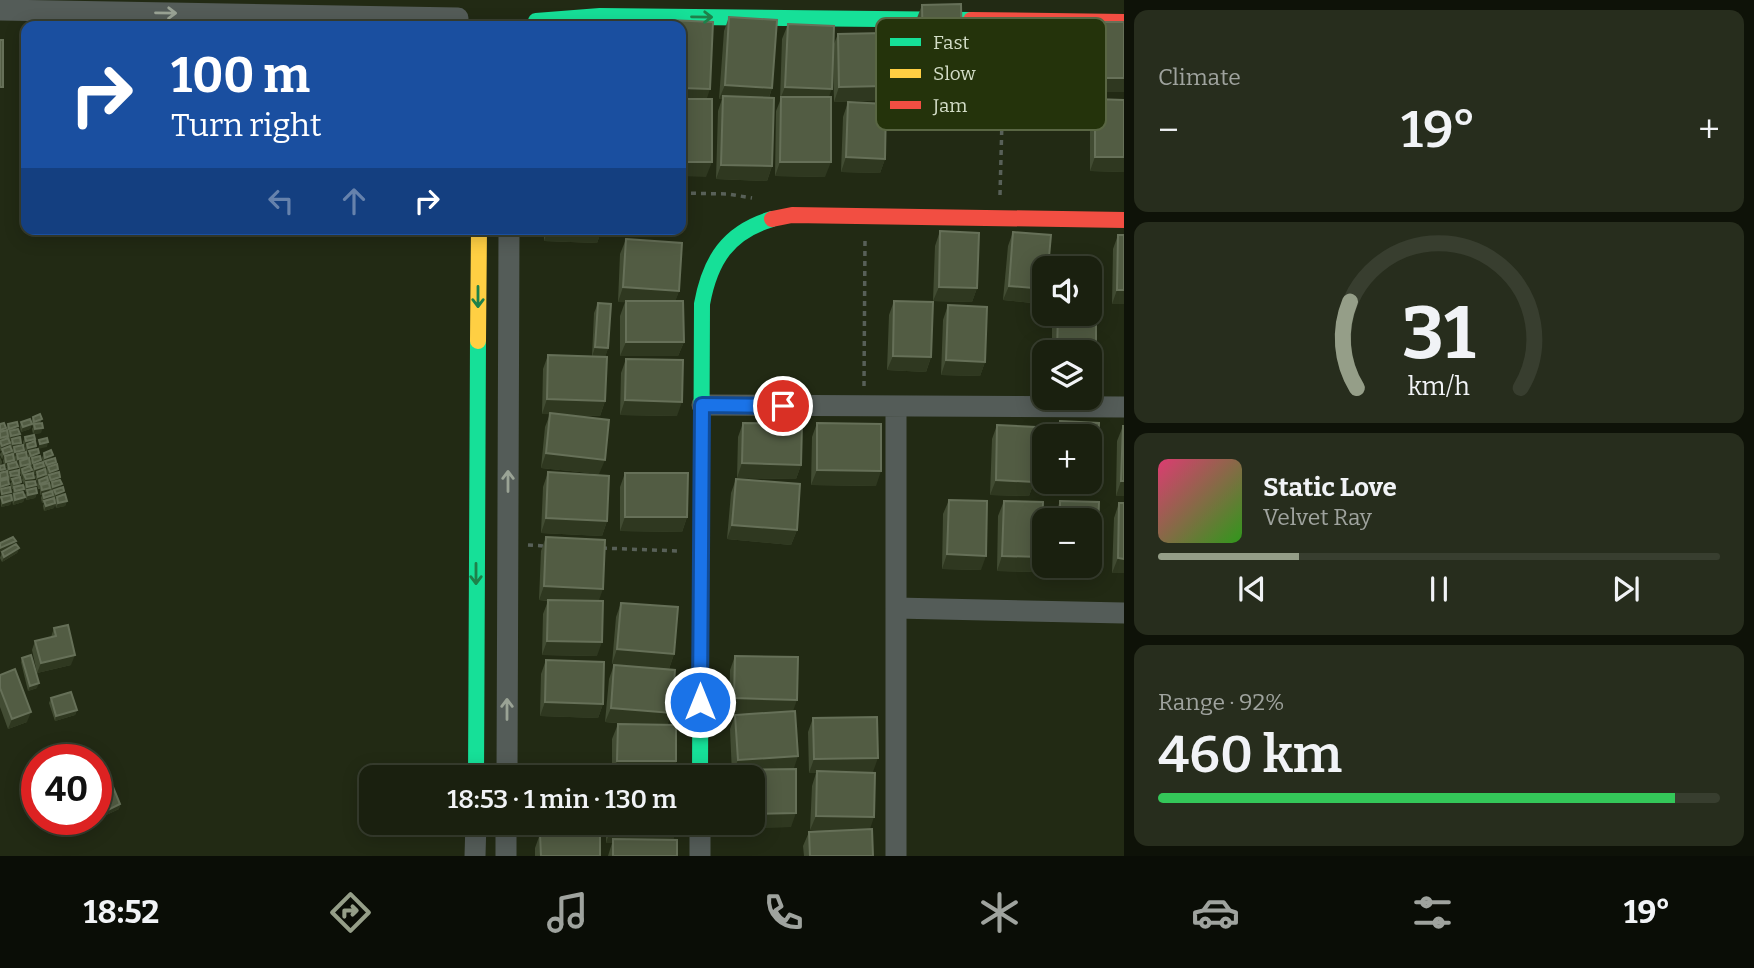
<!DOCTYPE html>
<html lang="en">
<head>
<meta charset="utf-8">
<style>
	:root { --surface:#1a200f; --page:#272d1d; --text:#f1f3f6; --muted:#9fa39e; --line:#383e2f; --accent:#959e88 }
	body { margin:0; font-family:Bitter,serif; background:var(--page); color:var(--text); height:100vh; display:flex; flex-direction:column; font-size:26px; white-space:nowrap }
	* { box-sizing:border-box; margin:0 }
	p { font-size:23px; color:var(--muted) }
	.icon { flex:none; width:38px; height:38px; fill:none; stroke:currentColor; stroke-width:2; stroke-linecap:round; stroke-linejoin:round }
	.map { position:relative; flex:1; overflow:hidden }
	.details { display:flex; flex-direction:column; gap:10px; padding:10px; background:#0e1208; width:630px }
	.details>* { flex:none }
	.guide { position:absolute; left:21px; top:21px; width:665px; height:214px; border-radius:14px; box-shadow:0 4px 18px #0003,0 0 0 2px var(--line); background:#1a4fa0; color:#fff; overflow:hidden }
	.fabs { position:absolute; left:1032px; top:256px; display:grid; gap:14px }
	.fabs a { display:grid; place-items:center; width:70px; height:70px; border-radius:14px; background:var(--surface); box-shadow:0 4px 18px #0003,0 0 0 2px var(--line); font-size:35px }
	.speed { position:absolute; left:21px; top:744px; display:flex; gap:14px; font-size:35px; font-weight:700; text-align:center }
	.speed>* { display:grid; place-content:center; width:91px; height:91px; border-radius:50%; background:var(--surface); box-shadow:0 4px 18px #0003,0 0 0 2px var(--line); line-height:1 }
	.speed .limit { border:10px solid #d22; background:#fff; color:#111 }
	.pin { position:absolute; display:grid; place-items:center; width:60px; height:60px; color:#fff; margin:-30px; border:4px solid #fff; border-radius:50%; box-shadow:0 2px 7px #0007 }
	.me { position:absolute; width:77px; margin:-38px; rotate:0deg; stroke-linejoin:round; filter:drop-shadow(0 0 5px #0008) }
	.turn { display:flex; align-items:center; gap:24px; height:147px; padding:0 35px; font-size:32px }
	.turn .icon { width:91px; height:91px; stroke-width:2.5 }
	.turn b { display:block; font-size:49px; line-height:60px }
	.lanes { display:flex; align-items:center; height:66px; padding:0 35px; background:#0003; justify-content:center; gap:35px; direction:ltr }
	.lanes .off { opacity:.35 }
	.big { font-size:52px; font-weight:600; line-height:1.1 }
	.details .tile { flex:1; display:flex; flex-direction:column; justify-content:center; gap:10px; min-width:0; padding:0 24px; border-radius:14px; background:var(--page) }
	.details .dial { align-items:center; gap:0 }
	.dial svg { height:182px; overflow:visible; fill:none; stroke:var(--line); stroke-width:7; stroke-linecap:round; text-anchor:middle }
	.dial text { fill:var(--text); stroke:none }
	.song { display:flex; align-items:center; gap:21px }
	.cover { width:84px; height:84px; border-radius:10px; background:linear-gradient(135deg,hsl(340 70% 55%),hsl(110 70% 35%)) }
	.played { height:7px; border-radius:4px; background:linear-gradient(90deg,var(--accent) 25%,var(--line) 25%) }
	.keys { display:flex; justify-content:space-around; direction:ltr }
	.heat { display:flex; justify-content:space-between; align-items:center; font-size:38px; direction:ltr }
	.charge { height:10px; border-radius:5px; background:linear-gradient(90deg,#34c759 92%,var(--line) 0) }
	.trip { position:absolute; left:359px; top:765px; width:406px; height:70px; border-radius:14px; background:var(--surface); box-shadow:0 4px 18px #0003,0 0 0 2px var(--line); font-weight:600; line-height:70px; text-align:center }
	.tabs { display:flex; height:112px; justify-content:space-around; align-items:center; background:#0a0d06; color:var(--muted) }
	.tabs .icon { width:49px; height:49px }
	.tabs .selected { color:var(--accent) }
	.tabs b { font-size:32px; color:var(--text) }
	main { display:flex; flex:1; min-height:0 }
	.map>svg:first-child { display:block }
</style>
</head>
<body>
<main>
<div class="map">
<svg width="1124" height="856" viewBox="0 0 1124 856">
	<rect width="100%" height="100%" fill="#222a14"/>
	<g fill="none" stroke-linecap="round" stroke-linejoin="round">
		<!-- path -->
		<path stroke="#586058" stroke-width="3.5" stroke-dasharray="5 5" stroke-linecap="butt" d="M681,193L728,194L752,198
			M1000,195L1004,45
			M864,386L865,240
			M528,545L545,546
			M602,548L678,551"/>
		<!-- street -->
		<path stroke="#545c58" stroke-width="21" d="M0,10L458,18
			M702,405L1124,407
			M896,608L1124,613
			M507,777L509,229
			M475,856L476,822
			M506,856V822
			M700,856V822
			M896,856V406"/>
		<!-- fast -->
		<path stroke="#16e098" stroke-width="16" d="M536,21L600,16L971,20
			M476,777L478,341
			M700,777L702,304C710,260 728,232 772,219"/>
		<!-- slow -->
		<path stroke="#ffcf43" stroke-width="16" d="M478,341L479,229"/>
		<!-- jam -->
		<path stroke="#f24e42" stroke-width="16" d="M971,20L1124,22
			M772,219L792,215L1124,220"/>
	</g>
	<!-- wall -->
	<path fill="#424c33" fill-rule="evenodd" d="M922,5L962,56L953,83H936L935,65L932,64L928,77H913L912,31Z
		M729,17L772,88L769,98L772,166L767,181L716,179L718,111L722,99H719L724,31Z
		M1098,22H1124V92H1092V36Z
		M788,24L833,46L838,34L879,100L834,102L833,60L829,97L825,177L775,176L776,111L780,101L782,39Z
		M1025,29L1070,85L1064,99L1018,98L1019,43Z
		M1095,99L1124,100V172L1090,171V114Z
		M848,102L885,159L880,173L841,172L843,117Z
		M544,229H602L597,243L544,241Z
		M940,231L977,288L972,302L933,301L935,246Z
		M1013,232L1041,304L1003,300L1008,246Z
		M1118,235H1124V304H1112L1113,249Z
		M626,239L679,291L675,301L684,342L678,356H620V316L625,302H618L620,254Z
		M894,301L931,357L926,372L887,370L889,315Z
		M598,303L608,348L605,357V401L600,416L566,415L599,474L541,468L545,427L550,414H542L543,369L548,355L592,356L594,313Z
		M948,305L985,362L980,376L941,375L943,320Z
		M1056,313H1090L1096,366L1090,380V352H1052V324Z
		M626,359L677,416L620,415L621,373Z
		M33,417L42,419L40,423L41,433L33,434L32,429L33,427L32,424L30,429L21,432L20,427L21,422H31Z
		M1060,421L1099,423L1097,478L1092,492L1053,491L1054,481H1090V436H1055Z
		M743,423L801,465L796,479L737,478L738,437Z
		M817,423L876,486L811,485L812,437Z
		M0,424L5,431L6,430L8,424L17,429L20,434L18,437L20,446L26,459H28V456L29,452L26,453L25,449L26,445L24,446L23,442L25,437L34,442L40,463L44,465L45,462H43L42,458L44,453L51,459L55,465L59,480L62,484L60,488L63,495L67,501L65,506L56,508L55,503L54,508L44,511L43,506L44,503H42L41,498L42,495H40V489H38L37,485L38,481L37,482L35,477L37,473L34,474L33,481L36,485L35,489L37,493L35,498L26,500L25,495L27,492H25L24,487L25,484H24L22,480L23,477L22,478L20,473L21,470L20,471L18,466L19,463L17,464L16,470L25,497L23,502L13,505L12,499L13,489H12L10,484L12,481H10L8,477L10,474H8L6,469L8,466L5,467L4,472L8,477L7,479L9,484L8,488L12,500L10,505L1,507L0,457L2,462L1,465H4L3,461L4,458L2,459L0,455V456V452V454L2,451H0ZM30,464L31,467H33L32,470L33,473L30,474Z
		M997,425L1034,482L1029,496L990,495L992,439Z
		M1123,426L1124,496H1116L1117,441Z
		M548,472L607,521L602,536L541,533L543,487Z
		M625,473L687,517L682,532L620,531V487Z
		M736,479L797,530L791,545L727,539L731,493Z
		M949,500L981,570L942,569L943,514Z
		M1004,501L1041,557L1036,572L997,571L998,516Z
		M1060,501L1099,502L1097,557L1092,571L1053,570L1054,565H1090V520H1055V515Z
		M1119,503H1124V573H1112L1114,518Z
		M546,537L598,601L597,656L542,655L543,614L548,601L539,600L541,551Z
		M14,545L19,548L17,553L2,562L0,558L2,552Z
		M621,603L674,654L669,669L612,664L616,617Z
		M54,628L71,665L37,673L32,650L35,641L51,637Z
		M735,656L793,711L794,769L791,827L734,828L733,822H752V777H735L736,774H732L730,729L735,715L759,713H729L730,670Z
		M22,658L37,688L28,691L21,662Z
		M546,660L603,704L598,718L540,716L541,674Z
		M614,665L668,725L676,761L671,776L612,775V739L618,724L637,725L605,722L609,679Z
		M0,675L27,722L8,729L0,707Z
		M51,698L77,710L75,715L55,721L49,703Z
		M813,718L873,772H859L870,829L873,856H804L803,846L809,832L835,831L810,830L812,786L816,773H809L808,732Z
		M96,794L120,804L119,809L102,817L96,804Z
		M535,822H596L592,833H535Z
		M606,822H677V829L673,840L677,856H608L612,843H606Z
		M540,834L600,856H535V848Z"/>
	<!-- shaded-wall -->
	<path fill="#2f3820" d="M923,51H937L928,77H913Z
		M962,56L953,83H936L945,57Z
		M1098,78H1124V92H1092Z
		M1023,84L1070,85L1064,99L1018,98Z
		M725,85L772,88L767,103L723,96L722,99H719Z
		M884,86L879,100L834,102L839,87Z
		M785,87L832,89L826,103L781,97Z
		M681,88L710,89L705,104L681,103Z
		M846,157L885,159L880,173L841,172Z
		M1095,157H1124V172L1090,171Z
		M681,162H712L706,177L681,176Z
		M780,162H831L825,177L775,176Z
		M721,165L772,166L767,181L716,179Z
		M548,229H602L597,243L544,241Z
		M1009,286L1045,289V293L1041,304L1003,300Z
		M623,287L679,291L674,305L618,302Z
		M939,287L977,288L972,302L933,301Z
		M1117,290H1124V304H1112Z
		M626,342H684L678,356H620Z
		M595,347L608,348L605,358L592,357Z
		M893,356L931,357L926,372L887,370Z
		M946,360L985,362L980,376L941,375Z
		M1090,366H1096L1090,380Z
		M547,399L605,401L600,416L542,414Z
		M625,400L682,402L677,416L620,415Z
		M32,424L30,429L21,432L23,427Z
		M43,428L41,433L33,434L35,429Z
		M20,434L18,439L10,441L11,436Z
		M35,439L33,444L24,446L26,441Z
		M48,442L47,447L38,449L40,444Z
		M10,443L8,448L0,451L2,446Z
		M21,443L19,448L11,449L13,444Z
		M36,446L35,451L26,453L28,448Z
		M24,450L23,454L13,457L15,452Z
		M12,451L10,456L2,459L4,454Z
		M39,453L37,458L29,461L31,456Z
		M546,453L605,460L599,474L541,468Z
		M53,455L51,460L43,462L45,458Z
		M27,457L25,462L20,461L19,463L16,464L18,459Z
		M14,460L13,465L5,467L6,462Z
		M41,460L39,465L31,467L33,463Z
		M56,462L54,467H48L47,469L45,470L47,465Z
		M742,463L801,465L796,479L737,478Z
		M30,464L29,468L22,469L20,471L21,466Z
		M44,466L42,471L34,474L35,469Z
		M18,467L16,472H10L9,474H8L9,469Z
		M58,469L57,474L48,477L50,472Z
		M32,470L30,475H24L22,478L23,473Z
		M817,470L881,471L876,486L811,485Z
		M46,474L44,479L37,482L38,477Z
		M19,475L17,480L10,481L11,476Z
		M60,477L58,482L49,485L51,480Z
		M34,478L32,483L24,484L26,479Z
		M1090,478H1097L1092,492L1053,491L1057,481H1090Z
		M996,480L1034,482L1029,496L990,495Z
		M1121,481H1124V496H1116Z
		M9,484L7,489H1L0,491V487Z
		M62,484L60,489L51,492L53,487Z
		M36,485L34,490L25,492L27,487Z
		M50,488L49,493L40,495L42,490Z
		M64,491L63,496L55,499L56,494Z
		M11,492L10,497L0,499L2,494Z
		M37,493L35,498L26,500L28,495Z
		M53,495L52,500L42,503L44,498Z
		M25,497L23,502L13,505L15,500Z
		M12,500L10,505L1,507L3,503Z
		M67,501L65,506L56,508L58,503Z
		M55,503L54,508L44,511L46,506Z
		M625,517H687L682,532L620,531Z
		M546,518L607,521L602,536L541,533Z
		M732,525L797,530L791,545L727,539Z
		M16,541L14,546L0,552V548Z
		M19,548L17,553L2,562L4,557Z
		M947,554L986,556L981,570L942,569Z
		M1002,556L1041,557L1036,572L997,571Z
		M1090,557H1097L1092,571L1053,570L1055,565H1090Z
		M1118,558L1124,559V573H1112Z
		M544,586L603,589L598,603L539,600Z
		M547,641L602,642L597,656L542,655Z
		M617,649L674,654L669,669L612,664Z
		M75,655L71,665L37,673L41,663Z
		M39,683L37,688L28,691L30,686Z
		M734,698L797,700L792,714L729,713Z
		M545,702L603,704L598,718L540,716Z
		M611,708L672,713L667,727L605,722Z
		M77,710L75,715L55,721L56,716Z
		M31,712L27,722L8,729L12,719Z
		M798,756L793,771L738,770L736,774H732L738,760Z
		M878,758L873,772L809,773L814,759Z
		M617,761H676L671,776L612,775Z
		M106,784L105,789L96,793V789Z
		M120,804L119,809L102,817L104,812Z
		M796,813L791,827L734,828L736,822H752V814Z
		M816,816L874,817L869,832L810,830Z
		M539,822H596L592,833H535Z
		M611,828L677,829L672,844L613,839L612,843H606Z"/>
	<!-- building -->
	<path fill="#525c43" stroke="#667058" stroke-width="2" d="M961,4L962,56L945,57V39L937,37V51H923L922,5Z
		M729,17L777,20L772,88L725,85Z
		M668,20L713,22L710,89L681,88V26H668Z
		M1098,22H1124V78H1098Z
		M608,23L657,24V26H608Z
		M788,24L834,26L832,89L785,87Z
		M883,33L884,86L839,87L838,34Z
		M0,40H3V87H0Z
		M723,96L774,98L772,166L721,165Z
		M781,97H831V162H780Z
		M681,99H712V162H681Z
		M1095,99L1124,100V157H1095Z
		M848,102L886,104L885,159L846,157Z
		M940,231L979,233L977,288L939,287Z
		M1013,232L1051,235L1048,268H1045V289L1009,286Z
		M1118,235H1124V290H1117Z
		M626,239L682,243L679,291L623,287Z
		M626,301H683L684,342H626Z
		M894,301L933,302L931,357L893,356Z
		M598,303L611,304L608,348L595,347Z
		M948,305L987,307L985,362L946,360Z
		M1090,310H1096V366H1090V352H1057L1058,313H1090Z
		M548,355L607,357L605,401L547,399Z
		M626,359L683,360L682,402L625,400Z
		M550,413L609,420L605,460L546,453Z
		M40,414L42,419L34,422L33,417Z
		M30,419L32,424L23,427L21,422Z
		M1060,421L1099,423L1097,478H1090V436H1060Z
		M17,422L18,426L9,429L8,424Z
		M4,423L6,428L0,430V424Z
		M42,423L43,428L35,429L34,424Z
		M743,423L802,424L801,465L742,463Z
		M817,423L881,424V471L817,470Z
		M997,425L1036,427L1034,482L996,480Z
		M1123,426H1124V481H1121Z
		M18,429L20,434L11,436L10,431Z
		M7,430L8,436L0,438V432Z
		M34,435L35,439L26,441L25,437Z
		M20,437L21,443L13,444L12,439Z
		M8,438L10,443L2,446L0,441Z
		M47,438L48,442L40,444L39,440Z
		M35,441L36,446L28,448L27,444Z
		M23,445L24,450L15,452L14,447Z
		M10,446L12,451L4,454L2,449Z
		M38,449L39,453L31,456L29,451Z
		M51,450L53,455L45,458L44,453Z
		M26,452L27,457L18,459L17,454Z
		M13,454L14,460L6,462L5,456Z
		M40,456L41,460L33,463L32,458Z
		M29,458L30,464L21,466L20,461Z
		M55,458L56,462L47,465L45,461Z
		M16,462L18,467L9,469L8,464Z
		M43,462L44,466L35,469L34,465Z
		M57,464L58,469L50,472L48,467Z
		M4,465L5,469L0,470V466Z
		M30,466L32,470L23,473L22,469Z
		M45,469L46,474L38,477L37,472Z
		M19,470V475L11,476L10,472Z
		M7,471L8,477L0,479V473Z
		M59,472L60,477L51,480L49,475Z
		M548,472L609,476L607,521L546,518Z
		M33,473L34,478L26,479L24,475Z
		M625,473H688L687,517H625Z
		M20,477L21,482L14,484L12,479Z
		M47,477L48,481L40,484L39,480Z
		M8,479L9,484L0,487V481Z
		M736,479L800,484L797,530L732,525Z
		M60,480L62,484L53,487L52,482Z
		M35,481L36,485L27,487L26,482Z
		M49,483L50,488L42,490L41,485Z
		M23,485L24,489L15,491L14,487Z
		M10,487L11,492L2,494L1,489Z
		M63,487L64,491L56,494L54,490Z
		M36,488L37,493L28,495L27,490Z
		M52,491L53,495L44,498L43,494Z
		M23,492L25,497L15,500L14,494Z
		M65,494L67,501L58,503L57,497Z
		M11,495L12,500L3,503L1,497Z
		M54,498L55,503L46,506L44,501Z
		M949,500L987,501L986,556L947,554Z
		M1004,501L1043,502L1041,557L1002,556Z
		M1060,501L1099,502L1097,557H1090V520H1060Z
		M1119,503H1124V559L1118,558Z
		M13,537L16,541L0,548V543Z
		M546,537L605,540L603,589L544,586Z
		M16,544L19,548L4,557L2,552Z
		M548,600L603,601L602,642L547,641Z
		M621,603L678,607L674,654L617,649Z
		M68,625L75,655L41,663L35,641L56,636L54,628Z
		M31,655L39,683L30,686L22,658Z
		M735,656L798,657L797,700L734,698Z
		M546,660L604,662L603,704L545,702Z
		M614,665L675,670L672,713L611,708Z
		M15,669L31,712L12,719L0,688V675Z
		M71,692L77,710L56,716L51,698Z
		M795,711L798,756L738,760L735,715Z
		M877,717L878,758L814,759L813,718Z
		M618,724L676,725V761H617Z
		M99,769L106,784L96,789V770Z
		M796,769V813L752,814V777H738V770Z
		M817,771L875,773L874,817L816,816Z
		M612,776L678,777H612Z
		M113,787L120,804L104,812L96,794Z
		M611,822H677V829L611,828Z
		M872,829L873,856H810L809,832Z
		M540,834H600V856H541Z
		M613,839L677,840V856H613Z"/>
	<!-- one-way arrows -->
	<defs><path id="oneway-shaft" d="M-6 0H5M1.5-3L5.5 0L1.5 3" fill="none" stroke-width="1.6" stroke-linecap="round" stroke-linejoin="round" transform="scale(1.75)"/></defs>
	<g stroke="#9aa395">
		<use href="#oneway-shaft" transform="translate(166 13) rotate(1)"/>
		<use href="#oneway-shaft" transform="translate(508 481) rotate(-90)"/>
		<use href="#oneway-shaft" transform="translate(507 709) rotate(-90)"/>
	</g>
	<g stroke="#1e814a">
		<use href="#oneway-shaft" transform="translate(702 17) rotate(1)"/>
		<use href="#oneway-shaft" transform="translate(478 297) rotate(90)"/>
		<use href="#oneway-shaft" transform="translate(476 574) rotate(90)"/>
	</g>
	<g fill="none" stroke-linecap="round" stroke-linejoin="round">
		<!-- route casing -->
		<g stroke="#114b97" stroke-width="18">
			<path id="route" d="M700,702L702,405L783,406"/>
		</g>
		<!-- route -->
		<use href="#route" stroke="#1a73e8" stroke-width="12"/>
	</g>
	<!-- legend -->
	<rect x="876" y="18" width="230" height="112" rx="10" fill="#24330b" stroke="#596643" stroke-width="2"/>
	<rect x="890" y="38" width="31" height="8" fill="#16e098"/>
	<rect x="890" y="69" width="31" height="9" fill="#ffcf43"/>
	<rect x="890" y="101" width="31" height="8" fill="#f24e42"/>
	<g font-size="19" fill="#d3ddc7">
		<text x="933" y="49">Fast</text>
		<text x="933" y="80">Slow</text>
		<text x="933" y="112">Jam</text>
	</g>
</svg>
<div class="fabs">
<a><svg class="icon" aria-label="sound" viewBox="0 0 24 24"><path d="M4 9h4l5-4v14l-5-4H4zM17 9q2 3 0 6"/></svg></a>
<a><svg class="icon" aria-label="layers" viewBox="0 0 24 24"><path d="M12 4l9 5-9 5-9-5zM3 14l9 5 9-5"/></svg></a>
<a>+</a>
<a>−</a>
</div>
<div class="speed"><div class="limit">40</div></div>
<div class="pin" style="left:783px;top:406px;background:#d93025"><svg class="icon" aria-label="arrive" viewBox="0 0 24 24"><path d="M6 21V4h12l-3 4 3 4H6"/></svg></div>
<svg class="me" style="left:700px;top:702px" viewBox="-20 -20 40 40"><circle r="17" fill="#1a73e8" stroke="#fff" stroke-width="3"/><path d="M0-11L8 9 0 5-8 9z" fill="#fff"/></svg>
<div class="trip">18:53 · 1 min · 130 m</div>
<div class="guide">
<div class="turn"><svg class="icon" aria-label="right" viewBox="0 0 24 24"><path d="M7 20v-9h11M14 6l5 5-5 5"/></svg><div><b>100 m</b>Turn right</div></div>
<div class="lanes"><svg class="icon off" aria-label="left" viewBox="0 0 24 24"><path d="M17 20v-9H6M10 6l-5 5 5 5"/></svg><svg class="icon off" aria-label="ahead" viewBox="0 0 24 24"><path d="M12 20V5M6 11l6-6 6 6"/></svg><svg class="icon" aria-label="right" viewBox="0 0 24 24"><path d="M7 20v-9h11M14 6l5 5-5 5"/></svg></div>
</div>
</div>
<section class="details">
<div class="tile"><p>Climate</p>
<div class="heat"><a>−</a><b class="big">19°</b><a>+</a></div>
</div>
<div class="tile dial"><svg viewBox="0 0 100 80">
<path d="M14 69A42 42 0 1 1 86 69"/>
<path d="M14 69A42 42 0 0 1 11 31" stroke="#959e88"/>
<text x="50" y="56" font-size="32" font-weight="700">31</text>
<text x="50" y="72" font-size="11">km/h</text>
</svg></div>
<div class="tile">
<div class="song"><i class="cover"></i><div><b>Static Love</b><p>Velvet Ray</p></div></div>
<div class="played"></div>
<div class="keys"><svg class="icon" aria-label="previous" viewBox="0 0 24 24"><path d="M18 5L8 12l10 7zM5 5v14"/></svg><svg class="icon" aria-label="pause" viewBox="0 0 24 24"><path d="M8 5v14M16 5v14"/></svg><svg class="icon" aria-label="next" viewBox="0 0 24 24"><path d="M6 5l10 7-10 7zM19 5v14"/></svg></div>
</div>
<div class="tile"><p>Range · 92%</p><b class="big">460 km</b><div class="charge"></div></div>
</section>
</main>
<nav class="tabs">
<b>18:52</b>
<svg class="icon selected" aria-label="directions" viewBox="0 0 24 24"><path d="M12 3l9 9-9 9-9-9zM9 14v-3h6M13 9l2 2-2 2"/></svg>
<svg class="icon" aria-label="music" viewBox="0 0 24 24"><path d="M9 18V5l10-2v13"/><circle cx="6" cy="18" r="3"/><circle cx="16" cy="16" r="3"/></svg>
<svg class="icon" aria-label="phone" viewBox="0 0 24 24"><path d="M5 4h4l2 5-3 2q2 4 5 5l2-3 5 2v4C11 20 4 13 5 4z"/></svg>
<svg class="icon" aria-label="climate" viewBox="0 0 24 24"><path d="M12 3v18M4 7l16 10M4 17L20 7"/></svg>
<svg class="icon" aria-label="car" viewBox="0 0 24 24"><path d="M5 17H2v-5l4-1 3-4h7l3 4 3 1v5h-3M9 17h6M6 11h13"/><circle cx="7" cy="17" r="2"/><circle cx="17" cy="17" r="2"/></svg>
<svg class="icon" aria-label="filters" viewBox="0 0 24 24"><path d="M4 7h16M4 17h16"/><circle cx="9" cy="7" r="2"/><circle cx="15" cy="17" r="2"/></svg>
<b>19°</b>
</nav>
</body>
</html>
